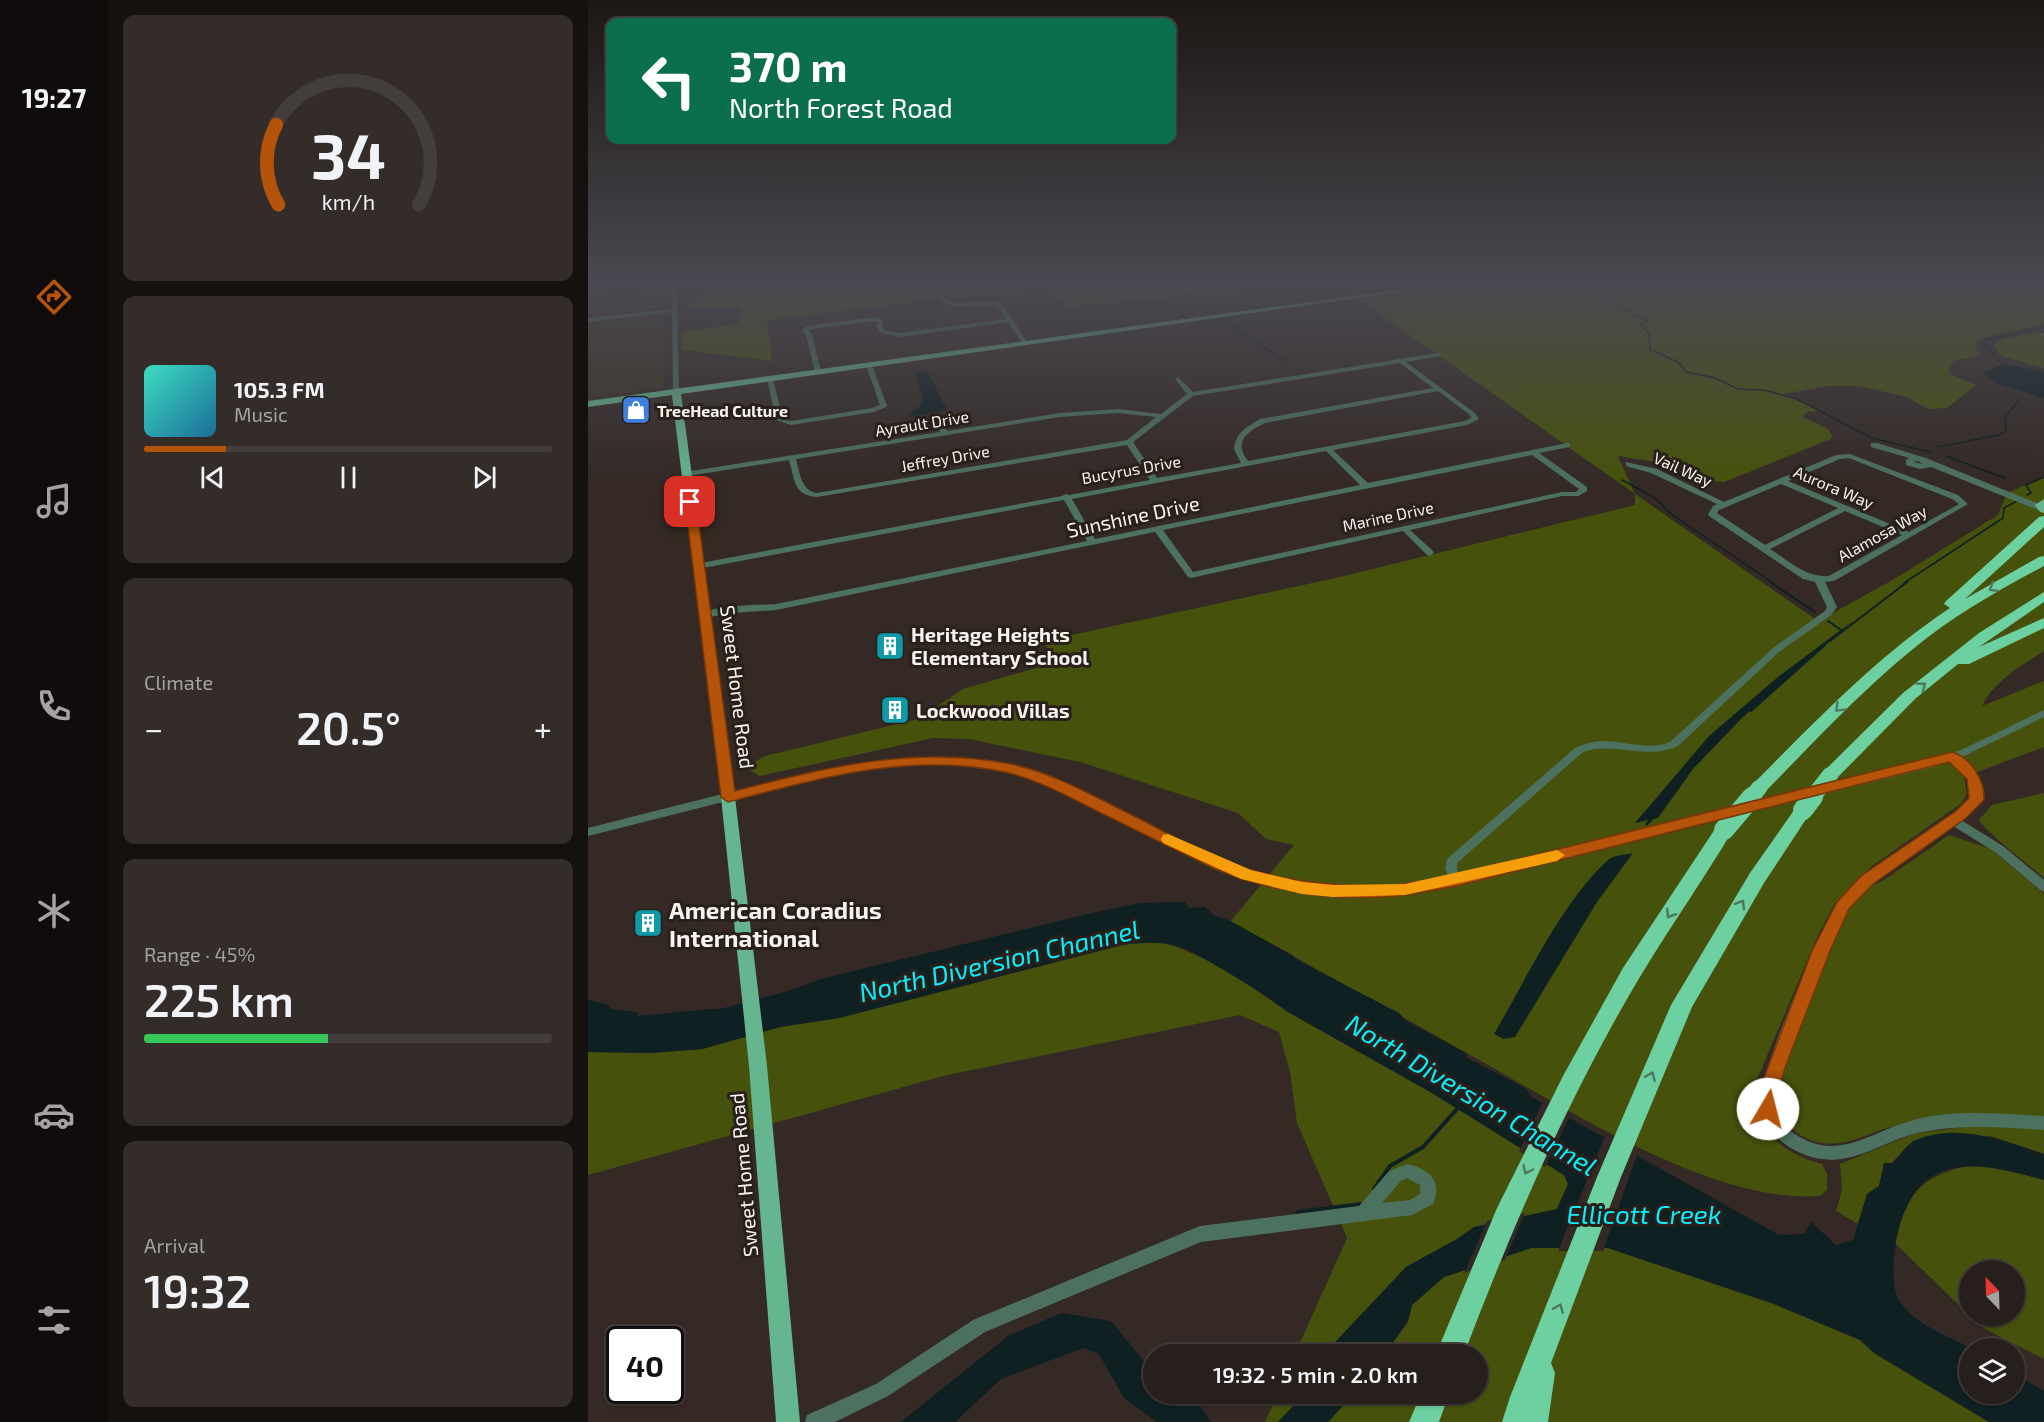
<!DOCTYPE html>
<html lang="en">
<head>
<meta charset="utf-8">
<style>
	:root { --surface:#271f1c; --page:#332c29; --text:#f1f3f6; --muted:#a4a2a3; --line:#433d3b; --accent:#b45309 }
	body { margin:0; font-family:"Exo 2",sans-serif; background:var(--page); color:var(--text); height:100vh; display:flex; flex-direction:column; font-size:22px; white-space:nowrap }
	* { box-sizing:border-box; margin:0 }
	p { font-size:20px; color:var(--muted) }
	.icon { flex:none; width:33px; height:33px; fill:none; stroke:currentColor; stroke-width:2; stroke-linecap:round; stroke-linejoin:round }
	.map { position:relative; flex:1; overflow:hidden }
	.drawer { display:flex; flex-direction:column; gap:15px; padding:15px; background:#15110f; width:480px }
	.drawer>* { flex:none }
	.top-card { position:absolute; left:18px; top:18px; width:570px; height:126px; border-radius:12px; box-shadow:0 2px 4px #0004,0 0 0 2px var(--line); background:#0b6e4f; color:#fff; overflow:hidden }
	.needle { width:39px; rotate:337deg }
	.buttons { position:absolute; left:1371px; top:1260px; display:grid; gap:12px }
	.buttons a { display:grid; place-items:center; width:66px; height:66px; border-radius:50%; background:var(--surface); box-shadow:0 2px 4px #0004,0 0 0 2px var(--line); font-size:30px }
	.speed { position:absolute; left:18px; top:1326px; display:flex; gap:12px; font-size:30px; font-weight:700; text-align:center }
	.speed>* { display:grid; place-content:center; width:78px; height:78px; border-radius:50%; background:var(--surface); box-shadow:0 2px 4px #0004,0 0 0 2px var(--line); line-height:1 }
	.speed .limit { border:3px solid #111; border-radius:9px; background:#fff; color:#111 }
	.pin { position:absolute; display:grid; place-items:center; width:51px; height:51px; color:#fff; margin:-26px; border-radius:12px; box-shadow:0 3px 9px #0006 }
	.me { position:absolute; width:66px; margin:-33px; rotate:8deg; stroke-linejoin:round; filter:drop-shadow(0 0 4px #0008) }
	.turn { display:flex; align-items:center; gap:21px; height:126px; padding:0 24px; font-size:27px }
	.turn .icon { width:78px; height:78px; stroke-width:2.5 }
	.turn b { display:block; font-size:42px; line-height:51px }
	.big { font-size:45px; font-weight:600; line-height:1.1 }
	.drawer .widget { flex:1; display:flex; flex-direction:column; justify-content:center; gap:9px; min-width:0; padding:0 21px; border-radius:12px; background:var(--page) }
	.drawer .dial { align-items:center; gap:0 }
	.dial svg { height:156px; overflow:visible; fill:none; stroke:var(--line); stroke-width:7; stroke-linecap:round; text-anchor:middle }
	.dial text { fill:var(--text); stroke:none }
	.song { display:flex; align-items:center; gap:18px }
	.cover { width:72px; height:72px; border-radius:9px; background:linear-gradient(135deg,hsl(170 70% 55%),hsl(200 70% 35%)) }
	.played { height:6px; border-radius:3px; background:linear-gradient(90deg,var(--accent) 20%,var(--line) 20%) }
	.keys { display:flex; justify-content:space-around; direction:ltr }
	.heat { display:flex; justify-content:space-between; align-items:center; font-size:33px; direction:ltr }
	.charge { height:9px; border-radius:4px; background:linear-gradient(90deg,#34c759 45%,var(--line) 0) }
	.trip { position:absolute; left:555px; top:1344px; width:345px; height:60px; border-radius:30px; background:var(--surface); box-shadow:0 2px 4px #0004,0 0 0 2px var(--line); font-weight:600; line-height:60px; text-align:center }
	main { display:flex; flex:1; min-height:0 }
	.dock { display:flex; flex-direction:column; width:108px; justify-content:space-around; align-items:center; background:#100c0b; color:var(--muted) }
	.dock .icon { width:42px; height:42px }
	.dock .active { color:var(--accent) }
	.dock b { font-size:27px; color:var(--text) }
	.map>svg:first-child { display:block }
</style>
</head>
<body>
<main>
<nav class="dock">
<b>19:27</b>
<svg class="icon active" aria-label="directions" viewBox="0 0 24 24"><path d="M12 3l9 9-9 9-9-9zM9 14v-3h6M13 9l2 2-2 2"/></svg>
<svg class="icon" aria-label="music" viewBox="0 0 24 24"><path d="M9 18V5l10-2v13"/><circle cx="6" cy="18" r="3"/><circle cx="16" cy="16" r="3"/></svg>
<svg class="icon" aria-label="phone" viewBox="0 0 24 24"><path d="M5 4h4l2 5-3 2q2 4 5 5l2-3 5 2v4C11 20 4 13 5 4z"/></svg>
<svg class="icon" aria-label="climate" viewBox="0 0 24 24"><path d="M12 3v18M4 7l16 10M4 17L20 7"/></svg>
<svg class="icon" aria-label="car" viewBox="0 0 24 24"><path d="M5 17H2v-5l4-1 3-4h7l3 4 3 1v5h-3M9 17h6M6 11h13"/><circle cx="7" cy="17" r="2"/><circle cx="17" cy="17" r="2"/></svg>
<svg class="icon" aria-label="filters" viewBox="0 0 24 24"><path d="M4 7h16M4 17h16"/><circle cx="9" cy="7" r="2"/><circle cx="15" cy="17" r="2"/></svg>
</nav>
<section class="drawer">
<div class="widget dial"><svg viewBox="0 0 100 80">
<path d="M14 69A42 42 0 1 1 86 69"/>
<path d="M14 69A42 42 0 0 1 13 28" stroke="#b45309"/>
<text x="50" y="56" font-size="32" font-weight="700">34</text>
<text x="50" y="72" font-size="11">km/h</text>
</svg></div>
<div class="widget">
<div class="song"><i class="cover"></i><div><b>105.3 FM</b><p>Music</p></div></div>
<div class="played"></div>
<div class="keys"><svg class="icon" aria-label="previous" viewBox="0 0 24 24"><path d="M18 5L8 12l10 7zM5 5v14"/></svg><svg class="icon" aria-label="pause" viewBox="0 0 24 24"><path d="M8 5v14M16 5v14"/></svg><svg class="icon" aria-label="next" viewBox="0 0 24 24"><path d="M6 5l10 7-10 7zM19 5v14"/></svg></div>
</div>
<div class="widget"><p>Climate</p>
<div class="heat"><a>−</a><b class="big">20.5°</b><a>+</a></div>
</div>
<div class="widget"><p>Range · 45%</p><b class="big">225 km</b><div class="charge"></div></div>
<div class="widget"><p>Arrival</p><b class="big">19:32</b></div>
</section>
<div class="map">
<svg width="1456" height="1422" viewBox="0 0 1456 1422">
	<rect width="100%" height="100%" fill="#342925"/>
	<!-- commercial -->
	<path fill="#3c3222" d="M79,292V307L0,317V301Z
		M79,312L75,387L0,399V322Z"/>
	<!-- green -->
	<path fill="#46520c" d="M142,282H757C697,289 636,286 577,295L579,298L479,306L457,286L179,320L184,361L94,350L93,332L152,323V308H102L98,303L123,293Z
		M901,282H1287L1309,290L1358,282H1456V324L1390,339L1388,350L1393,355L1369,360L1361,366L1362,374L1388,385L1359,408L1340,409L1319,397L1271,386H1240L1195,394L1233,411L1219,412L1215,417L1240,429L1245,438L1136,482L1123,481L1087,465L1030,456L1047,494L1230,621L1303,581L1410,515L1419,493L1456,477V651C1434,665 1405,682 1394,706L1456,681V747L1376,777L1379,794L1374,803L1284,866L1247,903L1230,935L1168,1082C1157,1125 1197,1155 1234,1164L1239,1174V1190L1232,1196C1126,1204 984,1112 893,1061C810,1014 726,968 643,921L706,845L678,839L650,813L492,762L381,739L345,738L172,776L163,771L161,765L177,756L330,719L375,689L466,663L456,641L752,577L1047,505V494L772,300Z
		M1447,332L1456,335V368L1413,356L1406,346L1412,340Z
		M1456,793V878C1443,866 1396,831 1391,820L1404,805Z
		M1361,835L1403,849L1456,894V1118C1423,1120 1389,1121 1356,1123C1341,1124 1324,1122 1310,1125C1279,1132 1251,1154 1218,1138C1206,1133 1195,1121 1192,1108C1185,1075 1247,923 1270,896C1279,887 1286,885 1296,880Z
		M571,942C616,952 665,988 703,1014L844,1093L976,1175L980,1184L969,1209L886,1227L869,1239L818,1267L736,1354H707L759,1238L709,1123L702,1072L691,1032L652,1015L355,1076L0,1175V1052L63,1053L115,1049L192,1027L251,1018L538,944Z
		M1390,1125L1456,1129V1154L1403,1136L1326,1140L1304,1163L1296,1164L1291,1186L1270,1224L1248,1211L1254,1190L1252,1164L1325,1134Z
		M1382,1165L1408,1167L1456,1180V1359L1397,1329L1383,1316H1426V1270H1382L1381,1315L1307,1243C1320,1192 1330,1178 1382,1165Z
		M943,1248H1020L1186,1304L1272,1340L1286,1353L1401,1422H740L766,1394H890V1354H797L820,1322L824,1305L856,1277Z
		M690,1394H717L690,1422H677Z"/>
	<!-- water -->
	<path fill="#0e2021" d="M1416,364L1456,372V398L1410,384L1394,373Z
		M340,372L359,410L322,417L320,416L331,407L335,397L327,375L329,373Z
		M1266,620L1154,718L1105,769L1070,818L1047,823L1121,736L1190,677Z
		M1045,853L1009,902L927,1037L916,1039L906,1034C937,981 974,902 1019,861C1024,855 1037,855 1045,853Z
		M597,902L601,908L617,907L627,916L638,919L704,955L709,960L811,1013L818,1021L878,1053L879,1058L937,1088L944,1097L1191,1235L1216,1234L1223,1222L1248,1245L1265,1240L1279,1194L1291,1186L1296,1163H1304C1311,1156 1319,1144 1328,1140C1369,1122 1417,1141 1456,1154V1180C1390,1162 1331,1149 1310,1232C1306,1247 1303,1282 1309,1296C1320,1322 1359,1335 1382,1348V1394H1426L1427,1374L1456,1391V1422H1401L1286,1353L1272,1340L1186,1304L1020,1248H943L856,1277L824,1305L820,1321L797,1354H736L818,1267L869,1239L886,1227L969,1209L980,1184L976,1175L844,1093L697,1010C681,997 608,951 589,946C571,941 556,943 538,944L251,1018L192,1027L114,1049L63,1053L0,1052V1000L18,1004L24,1009L50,1012L49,1016L136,1008L200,991L233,979L504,913L552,903Z
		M473,1313L523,1321L565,1372L566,1394H583L589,1400L607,1399L623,1422H569L536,1398L511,1354L495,1348L413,1379L367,1422H313L420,1336Z
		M717,1394H766L740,1422H690Z"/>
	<!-- pier -->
	<path fill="#342925" d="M956,1100L982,1116L957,1167L931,1151Z
		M1017,1136L1049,1155L1015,1251H970Z
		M937,1213L917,1260L876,1273L899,1221Z"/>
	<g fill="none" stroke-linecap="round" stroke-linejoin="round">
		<!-- stream-far3 -->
		<path stroke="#0e2021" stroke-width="1.5" d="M580,282L628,314
			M981,282L1060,321L1052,325L1061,333L1062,349L1091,363L1098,372L1127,378L1150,389L1176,390L1209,399L1284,438L1342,452
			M365,283L379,282
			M138,286L174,282
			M241,295L360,284
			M632,317L697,362
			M1406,355L1395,343L1399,339L1456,328
			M1409,359L1416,364
			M1350,447L1411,435L1418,431L1417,417L1432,399
			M1358,456L1417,478
			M1034,480L1067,498L1083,514L1185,583
			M1439,495L1443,493L1438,485L1456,477
			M1316,583L1415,518L1416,508L1431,500"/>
		<!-- stream-far2 -->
		<path stroke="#0e2021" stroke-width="2" d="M1182,582L1227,612
			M1240,621L1253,630
			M1242,641L1319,582
			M1163,711L1237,645"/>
		<!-- stream-far1 -->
		<path stroke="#0e2021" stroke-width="3" d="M1059,824L1064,818"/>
		<!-- stream -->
		<path stroke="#0e2021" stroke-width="4" d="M786,1189L802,1166L835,1147L869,1109
			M710,1212L773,1204"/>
		<!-- minor -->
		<path fill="#4c715e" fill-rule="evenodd" d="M14,282H19L16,289L5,292V290L12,287Z
			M83,282H89L91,392L88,394L85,392L84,312L0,322V318L84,309Z
			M355,298L366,303L413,302L440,343L435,344L420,322L312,337L293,333L288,327L289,321L223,329L221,330L224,334L233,372L230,374L227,372L218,335L214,330L219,326L289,317L295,320L294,327L297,331L312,333L418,319L409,305L366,307L353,301V299Z
			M1456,333V337L1451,335L1452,334Z
			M850,353L853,355L852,356L818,362L887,413L891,419L879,425L745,450L780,483L979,443H982V447L951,453L999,487V491L990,496H974L822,530L845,551L846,553L842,556L839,555L815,531L603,578L600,577L567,532L188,610L144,613L116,618L111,615C125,605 169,605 188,604L499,541L476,500L110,569L107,568V564L474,496L478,494L481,495L562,480L539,445L229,497C205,495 207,480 201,460L100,476H97V472L352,432L345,415L349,413L353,415L359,431L472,413L530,409L573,414L599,394L587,379L590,377L605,392ZM812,363L845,388L672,419C660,426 647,433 646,449L653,463L569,478L545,442L605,396ZM850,391L882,415L883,418L877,421L660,461C645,441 659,432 677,423ZM530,413L568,417L539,440L229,493C213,491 212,473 208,459L472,417ZM738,451L772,485L507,539L484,499ZM944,455L991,489L988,492H974L605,572L575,530Z
			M281,363L284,365L299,406L298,407L286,412L203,425L188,420L179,379L182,377L185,379L195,419L203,421L284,408L292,405L278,365Z
			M1283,443H1289L1338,458L1456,506V510H1450L1343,467L1332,469L1318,465V460L1321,458L1283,447ZM1330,461L1335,464L1325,462Z
			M1262,454L1370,495L1380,504L1246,581L1237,582L1249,607L1243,615L1191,652L1090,746C1057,761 1027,741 995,752L869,863V869L872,875L1343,760L1373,750L1456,710V717L1372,758C1383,767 1401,783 1395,799C1391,808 1380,815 1373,820L1415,846L1456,880V892L1452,890L1407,852L1365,826C1334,847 1294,866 1270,896C1247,924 1181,1078 1188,1111C1191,1126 1211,1138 1225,1143C1256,1154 1287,1132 1316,1123C1360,1108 1410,1114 1456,1116V1130C1414,1127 1371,1124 1330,1133C1298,1140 1268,1164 1234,1159C1209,1156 1179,1137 1173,1111C1165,1079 1239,913 1264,887C1291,859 1328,840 1359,818C1368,812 1376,806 1383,798C1385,781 1375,771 1362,761L1346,767L869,884L809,894L779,895L721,892L691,887L629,868L457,784L424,773L367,765H312L242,775L0,836V828C51,815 103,802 154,789C246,766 332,744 427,767C468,777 506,798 544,817C575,832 606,849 638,862C708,891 787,890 861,877L857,869L859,859L987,748C996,744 1005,741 1015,741C1038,741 1060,751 1082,742L1185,648L1237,611L1239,607L1227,582L1215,579L1121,516L1120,514L1125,506L1129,504L1063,473L1038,466V462L1069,469L1136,502L1248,455ZM1261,458L1364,499L1371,504L1321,532L1200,481L1252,459ZM1193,484L1250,508L1177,545L1129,513L1131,510ZM1257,511L1314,535L1241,576C1218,578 1201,561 1182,549Z
			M819,1164C841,1169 855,1180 845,1204L824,1215L613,1242L397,1332L300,1396L247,1422H217L219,1415L288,1384L385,1320L612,1226L771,1206L801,1171ZM819,1178L832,1185V1194L822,1200L794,1203L813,1181Z"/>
		<!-- major -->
		<path fill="#65b58e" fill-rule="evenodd" d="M867,282H883L93,394L147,797L179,1066L212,1422H188L161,1066L133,797L84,395L0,407V401Z
			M1456,499V513L1452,512L1447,505Z"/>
		<!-- highway -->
		<path fill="#6dd0a1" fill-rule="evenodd" d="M1456,516V527L1377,599L1451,557L1456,556V566C1411,590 1365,616 1325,649C1272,692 1225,743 1177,792H1165L1162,788L1165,784C1227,722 1288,657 1362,608L1356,604L1358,601L1451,517Z
			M1456,592V602L1391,647L1456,618V628L1381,664H1370L1327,699L1248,779H1236L1233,775L1236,771L1315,693L1391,633Z
			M1215,804L1221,806L1224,810L1176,883L1104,1007L1033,1177L963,1363L967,1373L960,1422H914L922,1397L1009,1177L1083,1005L1162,873L1209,806Z
			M1136,824L1143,826L1145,830C1111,887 1072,941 1039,999C974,1112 922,1233 876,1354H848L909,1208L975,1076L1035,968L1129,826Z
			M833,1394H861L851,1422H821Z"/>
		<!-- highway-bridge-far1 -->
		<path stroke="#6dd0a1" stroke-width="16" d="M1163,798L1171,788
			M1224,798L1242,775"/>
		<!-- highway-bridge -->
		<path stroke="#6dd0a1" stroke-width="20" d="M1215,810L1225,797
			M1136,830L1164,797"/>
	</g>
	<!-- one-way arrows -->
	<defs><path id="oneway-chevron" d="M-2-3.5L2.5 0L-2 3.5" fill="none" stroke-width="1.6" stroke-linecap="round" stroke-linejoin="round" transform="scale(1.5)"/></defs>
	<g stroke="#4c785e">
		<use href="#oneway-chevron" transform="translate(1405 588) rotate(150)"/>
		<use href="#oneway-chevron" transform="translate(1334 686) rotate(-37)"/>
		<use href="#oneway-chevron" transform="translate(1251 708) rotate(135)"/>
		<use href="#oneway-chevron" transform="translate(1153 904) rotate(-59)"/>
		<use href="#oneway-chevron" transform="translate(1082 914) rotate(122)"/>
		<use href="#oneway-chevron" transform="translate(1063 1076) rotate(-67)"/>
		<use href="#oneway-chevron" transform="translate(939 1170) rotate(115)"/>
		<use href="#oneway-chevron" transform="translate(971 1308) rotate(-68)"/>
	</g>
	<!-- sky -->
	<linearGradient id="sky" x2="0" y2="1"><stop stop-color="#1d1714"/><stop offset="0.59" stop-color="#4a4951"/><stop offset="1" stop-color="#4a4951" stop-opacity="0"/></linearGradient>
	<rect width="1456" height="481" fill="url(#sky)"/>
	<!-- route -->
	<path fill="#b45309" stroke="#753606" stroke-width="1.5" d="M102,498L108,502L147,791C239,767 328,745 423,764C466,773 505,796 544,815C582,834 622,859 663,870C705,882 749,886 793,886C818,885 845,878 869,874L1364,752C1383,757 1397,781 1396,800L1378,818L1285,884L1261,909L1242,951L1198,1065L1190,1091L1187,1115L1180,1117L1173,1115L1170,1109L1171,1091L1224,951L1249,902L1273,876L1368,811L1381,798L1379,779L1361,762L869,886C845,890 820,896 796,897C738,901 680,890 627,869C588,850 548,830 509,811C481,797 452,781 421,773C326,751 233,778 140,802L133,797L97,502Z"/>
	<!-- slow -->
	<path fill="#f59e0b" d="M580,834L663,870L714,882L745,885L817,884L969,850L977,855L969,861L817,895L745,897L714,894L653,879L575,843L573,839L575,835Z"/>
	<!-- icons -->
	<defs>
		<g id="shop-square" transform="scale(1.5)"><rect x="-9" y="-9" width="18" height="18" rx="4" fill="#3f7fe0" stroke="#2a201b"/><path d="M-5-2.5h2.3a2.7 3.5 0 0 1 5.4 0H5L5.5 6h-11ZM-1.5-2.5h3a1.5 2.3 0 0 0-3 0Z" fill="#fff"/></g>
		<g id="building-square" transform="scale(1.5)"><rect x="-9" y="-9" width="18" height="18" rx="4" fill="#0f9aa8" stroke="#2a201b"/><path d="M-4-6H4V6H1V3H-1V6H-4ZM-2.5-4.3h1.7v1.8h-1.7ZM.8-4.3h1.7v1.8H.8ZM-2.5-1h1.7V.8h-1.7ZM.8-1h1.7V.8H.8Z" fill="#fff"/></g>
	</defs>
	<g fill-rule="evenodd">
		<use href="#shop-square" x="48" y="410"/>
		<use href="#building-square" x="302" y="646"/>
		<use href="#building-square" x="307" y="710"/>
		<use href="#building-square" x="60" y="923"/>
	</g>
	<g text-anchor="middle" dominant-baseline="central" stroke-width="6" stroke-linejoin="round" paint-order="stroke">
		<!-- far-poi labels -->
		<g font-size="16" font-weight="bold" fill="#f9f2ef" stroke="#2a201b" text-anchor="start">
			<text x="69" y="410">TreeHead Culture</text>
		</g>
		<!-- far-street labels -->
		<g font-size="16" fill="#f9f2ef" stroke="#2a201b">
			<text transform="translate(334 423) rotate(-9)">Ayrault Drive</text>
			<text transform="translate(357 458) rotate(-10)">Jeffrey Drive</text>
			<text transform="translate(543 469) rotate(-10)">Bucyrus Drive</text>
			<text transform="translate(1095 469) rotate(24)">Vail Way</text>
			<text transform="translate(1246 487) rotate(23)">Aurora Way</text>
			<text transform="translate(800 516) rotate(-12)">Marine Drive</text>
			<text transform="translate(1294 533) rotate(-29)">Alamosa Way</text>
		</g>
		<!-- street labels -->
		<g font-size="20" fill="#f9f2ef" stroke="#2a201b">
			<text transform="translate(545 516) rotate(-12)">Sunshine Drive</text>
			<text transform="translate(150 687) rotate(83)">Sweet Home Road</text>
			<text transform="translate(155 1175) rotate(-95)">Sweet Home Road</text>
		</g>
		<!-- poi labels -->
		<g font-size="20" font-weight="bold" fill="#f9f2ef" stroke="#2a201b" text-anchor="start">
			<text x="323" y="634">Heritage Heights<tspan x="323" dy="23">Elementary School</tspan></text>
			<text x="328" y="710">Lockwood Villas</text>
		</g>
		<!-- near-poi labels -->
		<g font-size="24" font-weight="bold" fill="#f9f2ef" stroke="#2a201b" text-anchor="start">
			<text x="81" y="909">American Coradius<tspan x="81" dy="28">International</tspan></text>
		</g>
		<!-- near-water labels -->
		<g font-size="26" font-style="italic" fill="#09eefb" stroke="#2a201b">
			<text transform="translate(411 960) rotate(-13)">North Diversion Channel</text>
			<text transform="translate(884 1094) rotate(31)">North Diversion Channel</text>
			<text x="1056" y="1213">Ellicott Creek</text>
		</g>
	</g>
</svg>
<div class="buttons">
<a><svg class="needle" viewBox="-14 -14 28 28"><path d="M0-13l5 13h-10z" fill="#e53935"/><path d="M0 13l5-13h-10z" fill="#a4a2a3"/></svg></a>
<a><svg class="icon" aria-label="layers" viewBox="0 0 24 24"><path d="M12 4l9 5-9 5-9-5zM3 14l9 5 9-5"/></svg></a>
</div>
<div class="speed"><div class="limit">40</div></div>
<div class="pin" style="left:102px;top:502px;background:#d93025"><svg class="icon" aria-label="arrive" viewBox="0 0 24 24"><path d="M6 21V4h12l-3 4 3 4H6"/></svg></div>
<svg class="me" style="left:1180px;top:1109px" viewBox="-20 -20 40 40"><circle r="19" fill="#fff"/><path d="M0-13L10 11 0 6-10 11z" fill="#b45309"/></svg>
<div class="trip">19:32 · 5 min · 2.0 km</div>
<div class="top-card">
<div class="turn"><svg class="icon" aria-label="left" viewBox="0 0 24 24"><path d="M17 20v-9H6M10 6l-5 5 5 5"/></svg><div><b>370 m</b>North Forest Road</div></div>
</div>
</div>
</main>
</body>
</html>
